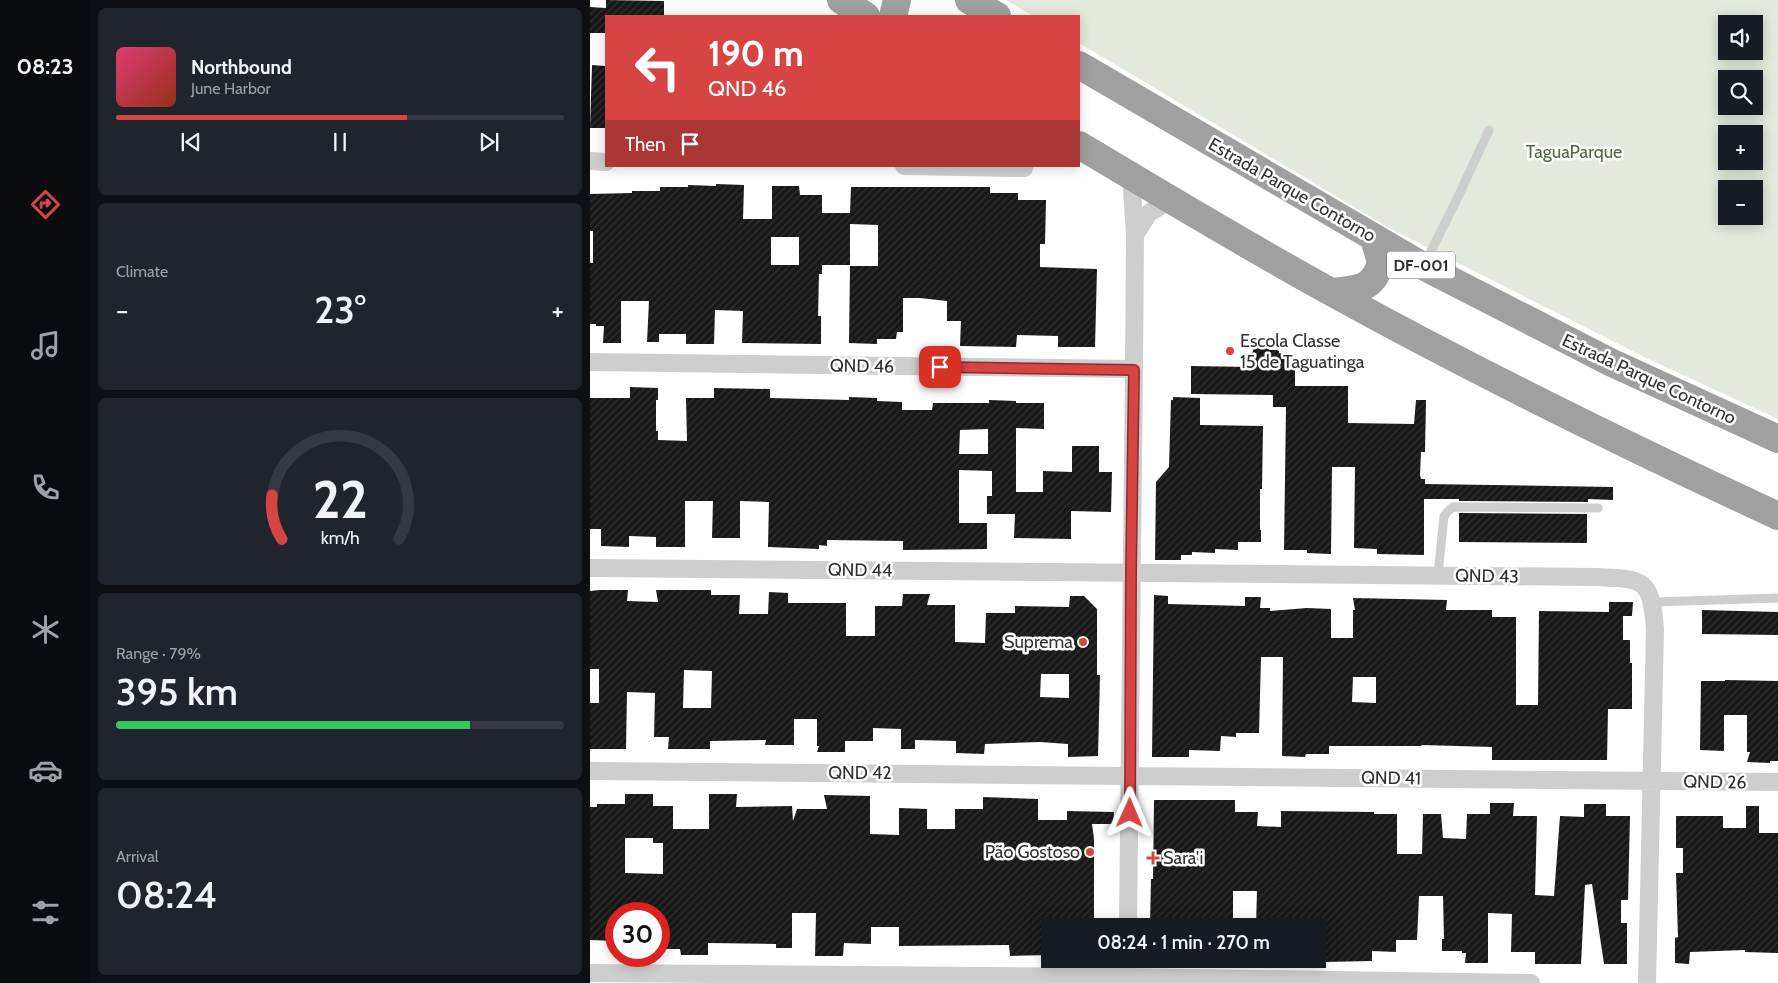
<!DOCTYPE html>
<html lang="en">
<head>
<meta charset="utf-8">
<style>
	:root { --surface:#171b24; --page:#20242c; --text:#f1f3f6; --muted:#9ea1a6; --line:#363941; --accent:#d64444 }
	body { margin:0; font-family:Cabin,sans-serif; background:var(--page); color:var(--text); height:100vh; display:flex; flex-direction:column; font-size:19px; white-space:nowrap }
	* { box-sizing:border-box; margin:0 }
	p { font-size:16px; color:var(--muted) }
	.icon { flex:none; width:28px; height:28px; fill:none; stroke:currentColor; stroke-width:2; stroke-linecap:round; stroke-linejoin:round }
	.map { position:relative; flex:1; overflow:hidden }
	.sheet { display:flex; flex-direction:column; gap:8px; padding:8px; background:#0d0f14; width:500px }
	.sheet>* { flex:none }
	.guide { position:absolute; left:15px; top:15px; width:475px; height:152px; border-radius:0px; box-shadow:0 2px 12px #0003; background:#d64444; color:#fff; overflow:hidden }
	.buttons { position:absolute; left:1128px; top:15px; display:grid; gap:10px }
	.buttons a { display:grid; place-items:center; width:45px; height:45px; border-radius:0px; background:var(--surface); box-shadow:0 2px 12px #0003; font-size:25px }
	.speed { position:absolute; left:15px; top:902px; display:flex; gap:10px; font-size:25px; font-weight:700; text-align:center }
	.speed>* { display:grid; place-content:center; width:65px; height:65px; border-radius:50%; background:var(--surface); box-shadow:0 2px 12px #0003; line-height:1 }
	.speed .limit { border:8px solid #d22; background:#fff; color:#111 }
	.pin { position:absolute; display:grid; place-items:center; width:42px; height:42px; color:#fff; margin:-21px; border-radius:10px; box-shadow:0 2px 8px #0006 }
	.me { position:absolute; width:55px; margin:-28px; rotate:1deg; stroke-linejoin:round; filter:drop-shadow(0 0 4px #0008) }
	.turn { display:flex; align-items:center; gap:18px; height:105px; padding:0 20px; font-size:22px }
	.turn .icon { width:65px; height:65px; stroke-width:2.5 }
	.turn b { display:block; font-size:35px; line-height:42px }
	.then { display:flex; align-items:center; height:48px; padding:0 20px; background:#0003; gap:10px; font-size:19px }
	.big { font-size:38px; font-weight:600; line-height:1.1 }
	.sheet .widget { flex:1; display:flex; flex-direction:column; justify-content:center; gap:8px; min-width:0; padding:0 18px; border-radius:8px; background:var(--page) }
	.sheet .dial { align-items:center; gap:0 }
	.dial svg { height:130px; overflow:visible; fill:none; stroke:var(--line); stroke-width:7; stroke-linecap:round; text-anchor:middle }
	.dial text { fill:var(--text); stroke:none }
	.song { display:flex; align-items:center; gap:15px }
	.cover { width:60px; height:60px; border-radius:8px; background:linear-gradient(135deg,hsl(340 70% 55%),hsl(10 70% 35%)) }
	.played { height:5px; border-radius:2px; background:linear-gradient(90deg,var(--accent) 65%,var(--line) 65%) }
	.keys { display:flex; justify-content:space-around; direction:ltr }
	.heat { display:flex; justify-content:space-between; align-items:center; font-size:28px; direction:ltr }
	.charge { height:8px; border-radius:4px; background:linear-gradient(90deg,#34c759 79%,var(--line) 0) }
	.trip { position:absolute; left:451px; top:918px; width:285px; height:50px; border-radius:0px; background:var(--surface); box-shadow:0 2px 12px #0003; font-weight:600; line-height:50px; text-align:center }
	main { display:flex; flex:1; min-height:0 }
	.tab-bar { display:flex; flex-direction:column; width:90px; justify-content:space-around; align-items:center; background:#090b0e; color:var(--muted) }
	.tab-bar .icon { width:35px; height:35px }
	.tab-bar .active { color:var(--accent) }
	.tab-bar b { font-size:22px; color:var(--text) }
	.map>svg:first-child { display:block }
</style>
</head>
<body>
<main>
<nav class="tab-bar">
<b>08:23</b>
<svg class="icon active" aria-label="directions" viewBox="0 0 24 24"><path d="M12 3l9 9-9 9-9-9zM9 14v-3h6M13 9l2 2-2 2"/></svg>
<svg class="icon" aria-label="music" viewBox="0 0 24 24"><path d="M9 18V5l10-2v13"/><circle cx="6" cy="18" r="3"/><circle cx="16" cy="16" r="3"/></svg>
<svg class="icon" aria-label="phone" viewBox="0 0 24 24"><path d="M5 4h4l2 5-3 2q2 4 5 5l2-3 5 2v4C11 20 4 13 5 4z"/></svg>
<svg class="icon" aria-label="climate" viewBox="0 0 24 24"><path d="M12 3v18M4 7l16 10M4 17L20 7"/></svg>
<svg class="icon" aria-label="car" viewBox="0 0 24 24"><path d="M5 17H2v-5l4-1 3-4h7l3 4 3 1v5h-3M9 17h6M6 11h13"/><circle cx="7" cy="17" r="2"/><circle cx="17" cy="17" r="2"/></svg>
<svg class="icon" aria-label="filters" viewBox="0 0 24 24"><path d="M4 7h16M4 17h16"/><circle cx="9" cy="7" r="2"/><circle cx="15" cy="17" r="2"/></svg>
</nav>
<section class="sheet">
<div class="widget">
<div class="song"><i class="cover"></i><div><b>Northbound</b><p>June Harbor</p></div></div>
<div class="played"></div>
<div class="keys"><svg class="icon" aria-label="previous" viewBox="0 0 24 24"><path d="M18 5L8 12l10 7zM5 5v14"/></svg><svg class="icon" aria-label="pause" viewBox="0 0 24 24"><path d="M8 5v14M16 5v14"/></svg><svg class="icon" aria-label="next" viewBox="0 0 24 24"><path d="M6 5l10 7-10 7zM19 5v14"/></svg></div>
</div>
<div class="widget"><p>Climate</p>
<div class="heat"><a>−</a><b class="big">23°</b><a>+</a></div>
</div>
<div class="widget dial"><svg viewBox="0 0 100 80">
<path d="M14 69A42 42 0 1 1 86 69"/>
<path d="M14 69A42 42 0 0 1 8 42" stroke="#d64444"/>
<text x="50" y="56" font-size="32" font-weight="700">22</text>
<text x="50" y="72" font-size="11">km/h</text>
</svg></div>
<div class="widget"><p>Range · 79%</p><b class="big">395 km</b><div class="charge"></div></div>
<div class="widget"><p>Arrival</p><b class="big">08:24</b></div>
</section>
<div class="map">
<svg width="1188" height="983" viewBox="0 0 1188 983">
	<defs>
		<pattern id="building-hatch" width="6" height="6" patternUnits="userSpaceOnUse" patternTransform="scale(1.25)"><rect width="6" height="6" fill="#181818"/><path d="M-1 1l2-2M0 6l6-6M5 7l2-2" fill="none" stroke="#313131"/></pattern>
	</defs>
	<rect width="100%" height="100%" fill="#fff"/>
	<!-- park -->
	<path fill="#e3e9dd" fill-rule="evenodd" d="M416,0H1188V419L1054,357L801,229L489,43V16H443ZM1136,24H1164V51H1136ZM1136,79H1164V106H1136ZM1136,134H1164V161H1136ZM1136,189H1164V216H1136Z"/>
	<!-- building -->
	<path fill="url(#building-hatch)" fill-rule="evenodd" d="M16,0L74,1V16H16Z
		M0,7L16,8V33H0Z
		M2,65L15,66L16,69V128H0Z
		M126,184L154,185L153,219H182V186H209L210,195H232V213H260L261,187H400V193H428V200H456L455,244H450V267L507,269L505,347H468V336L427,335L426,347L370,346L371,321H357V301L330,298H313V332H307L306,339H287V344L259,343L260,266H288V225L260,224V265H232V274H229L228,316H231V344L152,343L153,311L125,310L124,344H96V334H69V342H57L59,301H31V343H13L14,326H6V324H0V263H3V231H0V194L42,193V191H70V187H98V185L126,186ZM181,237H209V265H181Z
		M664,346H678L680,347L679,350H687L689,351V353L696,354V356L705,357V386H758V423L824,424L826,400H836L835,452H831L830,475L831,479H835V484L1023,487V500L998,499V502L869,501V499H834V555L787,554V549L764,548L765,467H742L741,554L717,553V550H694L696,407H683V395L601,394V366L659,367Z
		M40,387L68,388V400H66V431H68V440L97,441L96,398H124V388L180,389V398L259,400V397L287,398V401L312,402V410H342L343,403H399V400L426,401V403H454V429L426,428V492H453V471L482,472V446H509V472H522L521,512L481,511V539L424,538L425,514H397V496H402V471L369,470V523H397V549L313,550V541L237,540V546L229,545V549L178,547L179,502L150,501V538H122L123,501H95V547H66V537L39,536V547L11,546V529H0V398H40ZM398,429V454H369L370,430Z
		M583,397L610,398V425L673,426L672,489H670V530H671V542H648V550L625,549V553L602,552V555H591V560H565L566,482L579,467L581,400H583Z
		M869,513L997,514V543L869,542Z
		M10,590H38L37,601L68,602L66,590H121V595H150L149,614H178L179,592L198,593V603H256V636H285V606H312L313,594H340L337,605H365V642L395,643L396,613H425V606L479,607L480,596H494L507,609V675H510L508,756L478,757V744L450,742L395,744L394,754L366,753V741L325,740V749H311V729L283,728V741H255V752H227L229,746H227V719H204V745H175L176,740L120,741V749H78L79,737H64L65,693L37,692L36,749H0V703H9V669H0V591ZM94,670L122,671L121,708H93ZM451,674H479V698L450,697Z
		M564,595L578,596V604L655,606V597H671L670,608H680V611L717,608L741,609V638H763V610H765L763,598L857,600L856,610H902V617H926V705H948L949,611L1019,612V602H1043L1042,616H1033V640H1040V663H1042V709H1018L1017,760H902V747L832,745L831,746H739V754H716L715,757L692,756L693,657H671L669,733H646V737L631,736L630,751L599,750V757H562ZM763,677H786V703L762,702Z
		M1112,610L1188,612V635L1112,634Z
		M1135,680L1188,681V761H1180V763L1157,762L1160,752H1157V715H1134V751L1110,750L1111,681H1135Z
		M35,794H63V806H83V829H119V794H147L146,807L202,806L203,821L207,809H237L234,795L280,796V834L309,835V808L337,809V829H365V809H393V797L448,799V820H477V811L524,812L523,824H502L504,839V926H460V955L420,956L419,945L309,946V927H281V944L254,943L253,956H225L226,913H202V948H186V944L118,943V955H91L90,949H69V914H26V941L0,940V807H7V804H35ZM35,838H63V843H73V874L35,873Z
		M564,800H645V812H668L667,826L691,827V811L784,812V814H807V854H832L833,814H851L853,838L876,839L877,814H900V803H924L923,816H947L945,895L964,896L970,816L994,817V804H1016V816H1040L1038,900H1031V923H1037V964H1014L1002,884L995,885L991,964H945V952H921L922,914L898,913V963H875L876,953H872V951H852V939H854L853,896H829L827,940H806V952L782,951V961L735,962V950H728V926H666L667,891H643V926H560L561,879H563Z
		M1156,806H1169V833H1188V953L1155,952V950L1100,952L1099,964L1085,963V938L1088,937L1086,873H1093V848H1086V816H1133V828H1156Z"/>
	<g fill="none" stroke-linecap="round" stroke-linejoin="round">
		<!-- service -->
		<path stroke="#cecece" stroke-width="9" d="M835,263L867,199L899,130
			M848,575L854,516L858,511L863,507L1008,508
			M1063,602L1188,598"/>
		<!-- minor -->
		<path stroke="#cecece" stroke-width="18" d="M0,161L16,162
			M314,166L434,168
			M545,235L559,213L582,199
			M0,362L544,369
			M0,568L1005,577C1053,579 1061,577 1065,629L1057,983
			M0,771L1188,782
			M538,926L544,369L545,235L541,175
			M0,973L537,977L941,983
			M537,983V959"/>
		<!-- trunk -->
		<path stroke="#a0a0a0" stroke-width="28" d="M251,0L276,16
			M379,0L407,16
			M303,16L307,0
			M489,65L833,266L1020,362L1188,439
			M489,145C573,195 657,246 743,293C888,373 1037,446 1188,516
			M742,292C767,289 782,291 791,263L784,238"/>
	</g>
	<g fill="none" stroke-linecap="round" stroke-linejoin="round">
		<!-- route casing -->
		<g stroke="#8b2c2c" stroke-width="12">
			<path id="route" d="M350,367L544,370L541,572L540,813"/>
		</g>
		<!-- route -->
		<use href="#route" stroke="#d64444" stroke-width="9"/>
	</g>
	<!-- markers -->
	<g fill="#d64444" stroke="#fff" stroke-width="2">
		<circle cx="640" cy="351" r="5"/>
		<circle cx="493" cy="642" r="5"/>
		<circle cx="500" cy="852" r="5"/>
		<path d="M560.5 850.5h5v5h5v5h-5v5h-5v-5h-5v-5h5z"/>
	</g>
	<g text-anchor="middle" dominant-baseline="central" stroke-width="5" stroke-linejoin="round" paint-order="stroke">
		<!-- shield labels -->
		<rect fill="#fff" stroke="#6f6f6f" stroke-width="1" x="797" y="251.5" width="68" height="27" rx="4"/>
		<g font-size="16" font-weight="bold" fill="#313131">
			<text x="831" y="265">DF-001</text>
		</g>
		<!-- park labels -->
		<g font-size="18" fill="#516941" stroke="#fff">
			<text x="984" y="152">TaguaParque</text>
		</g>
		<!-- street labels -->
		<g font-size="18" fill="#313131" stroke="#fff">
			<text transform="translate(702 190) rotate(30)">Estrada Parque Contorno</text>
			<text transform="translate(272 366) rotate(1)">QND 46</text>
			<text transform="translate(1059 379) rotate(25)">Estrada Parque Contorno</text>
			<text transform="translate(270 570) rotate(1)">QND 44</text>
			<text transform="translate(897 576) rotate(1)">QND 43</text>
			<text x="270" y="773">QND 42</text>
			<text transform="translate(801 778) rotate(1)">QND 41</text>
			<text transform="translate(1125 782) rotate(1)">QND 26</text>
		</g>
		<!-- poi labels -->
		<g font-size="18" fill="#313131" stroke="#fff" text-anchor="start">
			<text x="650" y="341">Escola Classe<tspan x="650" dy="21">15 de Taguatinga</tspan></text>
			<text x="483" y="642" text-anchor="end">Suprema</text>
			<text x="490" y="852" text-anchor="end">Pão Gostoso</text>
			<text x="573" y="858">Sara'i</text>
		</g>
	</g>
</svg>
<div class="buttons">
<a><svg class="icon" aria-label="sound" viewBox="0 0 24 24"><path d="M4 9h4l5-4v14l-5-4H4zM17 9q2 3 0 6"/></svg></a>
<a><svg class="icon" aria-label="search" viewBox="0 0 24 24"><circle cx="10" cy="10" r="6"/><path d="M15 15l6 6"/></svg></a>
<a>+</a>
<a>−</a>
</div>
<div class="speed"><div class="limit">30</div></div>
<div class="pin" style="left:350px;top:367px;background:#d93025"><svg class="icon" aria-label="arrive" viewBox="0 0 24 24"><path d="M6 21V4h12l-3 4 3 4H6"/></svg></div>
<svg class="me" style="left:540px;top:813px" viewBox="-20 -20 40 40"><path d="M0-17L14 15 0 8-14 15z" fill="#d64444" stroke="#fff" stroke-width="4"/></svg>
<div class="trip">08:24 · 1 min · 270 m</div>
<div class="guide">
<div class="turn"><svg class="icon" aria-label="left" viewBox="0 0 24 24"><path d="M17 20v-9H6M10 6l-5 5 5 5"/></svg><div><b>190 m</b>QND 46</div></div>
<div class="then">Then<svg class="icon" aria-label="arrive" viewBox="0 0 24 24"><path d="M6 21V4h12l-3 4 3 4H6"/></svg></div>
</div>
</div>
</main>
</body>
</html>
